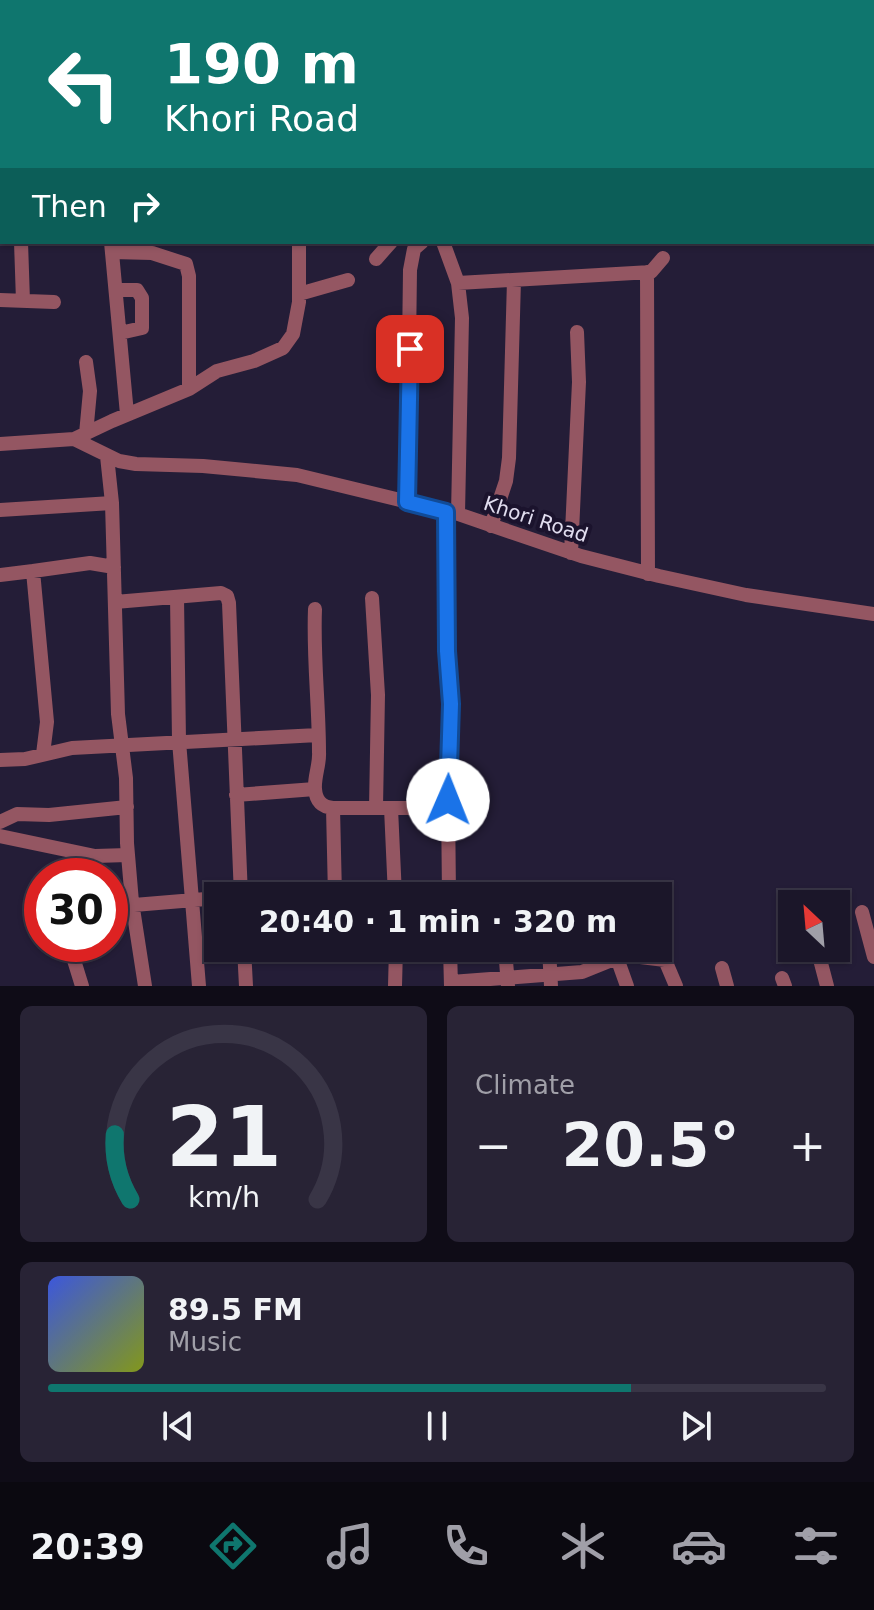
<!DOCTYPE html>
<html lang="en">
<head>
<meta charset="utf-8">
<style>
	:root { --surface:#1b1629; --page:#282335; --text:#f1f3f6; --muted:#a09fa8; --line:#393546; --accent:#0f766e }
	body { margin:0; font-family:"DejaVu Sans",sans-serif; background:var(--page); color:var(--text); height:100vh; display:flex; flex-direction:column; font-size:30px; white-space:nowrap }
	* { box-sizing:border-box; margin:0 }
	p { font-size:26px; color:var(--muted) }
	.icon { flex:none; width:44px; height:44px; fill:none; stroke:currentColor; stroke-width:2; stroke-linecap:round; stroke-linejoin:round }
	.map { position:relative; height:986px; overflow:hidden }
	.drawer { display:flex; flex-direction:column; gap:20px; padding:20px; background:#0f0c17; flex:1 }
	.drawer>* { flex:none }
	.top-card { position:absolute; left:0px; top:0px; width:874px; height:244px; box-shadow:0 2px 6px #0004,0 0 0 2px var(--line); background:#0f766e; color:#fff; overflow:hidden }
	.needle { width:52px; rotate:334deg }
	.controls { position:absolute; left:778px; top:890px; display:grid; gap:16px }
	.controls a { display:grid; place-items:center; width:72px; height:72px; border-radius:0px; background:var(--surface); box-shadow:0 2px 6px #0004,0 0 0 2px var(--line); font-size:40px }
	.speed { position:absolute; left:24px; top:858px; display:flex; gap:16px; font-size:40px; font-weight:700; text-align:center }
	.speed>* { display:grid; place-content:center; width:104px; height:104px; border-radius:50%; background:var(--surface); box-shadow:0 2px 6px #0004,0 0 0 2px var(--line); line-height:1 }
	.speed .limit { border:12px solid #d22; background:#fff; color:#111 }
	.pin { position:absolute; display:grid; place-items:center; width:68px; height:68px; color:#fff; margin:-34px; border-radius:16px; box-shadow:0 4px 12px #0006 }
	.me { position:absolute; width:88px; margin:-44px; rotate:1deg; stroke-linejoin:round; filter:drop-shadow(0 0 6px #0008) }
	.turn { display:flex; align-items:center; gap:28px; height:168px; padding:0 32px; font-size:36px }
	.turn .icon { width:104px; height:104px; stroke-width:2.5 }
	.turn b { display:block; font-size:56px; line-height:68px }
	.then { display:flex; align-items:center; height:76px; padding:0 32px; background:#0003; gap:16px; font-size:30px }
	.big { font-size:60px; font-weight:600; line-height:1.1 }
	.drawer .widget { flex:1; display:flex; flex-direction:column; justify-content:center; gap:12px; min-width:0; padding:0 28px; border-radius:12px; background:var(--page) }
	.drawer .dial { align-items:center; gap:0 }
	.dial svg { height:208px; overflow:visible; fill:none; stroke:var(--line); stroke-width:7; stroke-linecap:round; text-anchor:middle }
	.dial text { fill:var(--text); stroke:none }
	.song { display:flex; align-items:center; gap:24px }
	.cover { width:96px; height:96px; border-radius:12px; background:linear-gradient(135deg,hsl(230 70% 55%),hsl(70 70% 35%)) }
	.played { height:8px; border-radius:4px; background:linear-gradient(90deg,var(--accent) 75%,var(--line) 75%) }
	.keys { display:flex; justify-content:space-around; direction:ltr }
	.heat { display:flex; justify-content:space-between; align-items:center; font-size:44px; direction:ltr }
	.drawer .tiles { flex:1; display:grid; gap:20px; grid-template-columns:1fr 1fr }
	.widget:last-child { grid-column:span 2 }
	.trip { position:absolute; left:204px; top:882px; width:468px; height:80px; border-radius:0px; background:var(--surface); box-shadow:0 2px 6px #0004,0 0 0 2px var(--line); font-weight:600; line-height:80px; text-align:center }
	.menu { display:flex; height:128px; justify-content:space-around; align-items:center; background:#0b0910; color:var(--muted) }
	.menu .icon { width:56px; height:56px }
	.menu .selected { color:var(--accent) }
	.menu b { font-size:36px; color:var(--text) }
	.map>svg:first-child { display:block }
</style>
</head>
<body>
<div class="map">
<svg width="874" height="986" viewBox="0 0 874 986">
	<rect width="100%" height="100%" fill="#241d37"/>
	<g fill="none" stroke-linecap="round" stroke-linejoin="round">
		<!-- minor -->
		<path stroke="#945662" stroke-width="14" d="M91,0L92,2
			M159,0V2
			M219,0L220,2
			M273,0V2
			M331,0V2
			M872,0L874,7
			M23,2L36,0
			M377,2V0
			M0,6H2
			M872,75L874,74
			M0,114L2,113
			M0,171H2
			M21,242L23,301
			M111,242L127,414
			M443,242L458,283L462,318L458,514
			M112,252L152,253L186,264L189,276V389
			M376,259L391,242
			M647,272L648,574
			M458,283L651,272L663,258
			M116,290H137L142,298V328L120,333
			M299,294L348,280
			M0,300L54,302
			M86,434L90,391L86,362
			M74,439L112,421L189,389L217,371L254,361L283,348L293,334L299,302V242
			M0,444L74,439L119,461L136,464L203,466L297,475L458,514L581,556L659,576L746,595L874,614
			M107,456L112,503L118,714L126,778L127,843L132,902L145,986
			M407,502L410,270L414,249L422,242
			M0,510L112,503
			M446,512L447,651L451,704L448,800L449,896
			M491,526L506,481L509,458L514,280
			M571,553L579,382L577,332
			M0,575L33,571
			M177,597L179,741L199,986
			M372,598L378,695L376,808
			M115,602L221,593L227,596L229,603L241,896
			M315,609C313,657 319,704 319,752C320,764 314,777 315,789C316,801 322,807 333,808H448
			M43,754L47,722L33,571L90,563L114,567
			M0,760L25,759L72,748L318,735
			M236,795L315,789
			M333,808L335,896
			M391,808L395,896
			M0,822L17,814L49,815L127,807
			M0,836L95,856L128,855
			M502,892V896
			M287,896L303,893
			M110,907L218,898
			M862,912L874,957
			M69,944L82,986
			M244,948L246,986
			M450,948L451,986
			M505,948L508,986
			M549,948L551,986
			M817,948L827,986
			M617,958L627,986
			M722,968L727,986
			M782,978L785,986
			M451,982L582,972L624,955L665,960L676,986
			M395,986L396,948"/>
	</g>
	<g fill="none" stroke-linecap="round" stroke-linejoin="round">
		<!-- route casing -->
		<g stroke="#114b97" stroke-width="20">
			<path id="route" d="M410,349L407,502L446,512L447,651L451,704L448,800"/>
		</g>
		<!-- route -->
		<use href="#route" stroke="#1a73e8" stroke-width="14"/>
	</g>
	<g text-anchor="middle" dominant-baseline="central" stroke-width="8" stroke-linejoin="round" paint-order="stroke">
		<!-- street labels -->
		<g font-size="20" fill="#e1ddef" stroke="#1b132d">
			<text transform="translate(536 519) rotate(18)">Khori Road</text>
		</g>
	</g>
</svg>
<div class="controls">
<a><svg class="needle" viewBox="-14 -14 28 28"><path d="M0-13l5 13h-10z" fill="#e53935"/><path d="M0 13l5-13h-10z" fill="#a09fa8"/></svg></a>
</div>
<div class="speed"><div class="limit">30</div></div>
<div class="pin" style="left:410px;top:349px;background:#d93025"><svg class="icon" aria-label="arrive" viewBox="0 0 24 24"><path d="M6 21V4h12l-3 4 3 4H6"/></svg></div>
<svg class="me" style="left:448px;top:800px" viewBox="-20 -20 40 40"><circle r="19" fill="#fff"/><path d="M0-13L10 11 0 6-10 11z" fill="#1a73e8"/></svg>
<div class="trip">20:40 · 1 min · 320 m</div>
<div class="top-card">
<div class="turn"><svg class="icon" aria-label="left" viewBox="0 0 24 24"><path d="M17 20v-9H6M10 6l-5 5 5 5"/></svg><div><b>190 m</b>Khori Road</div></div>
<div class="then">Then<svg class="icon" aria-label="right" viewBox="0 0 24 24"><path d="M7 20v-9h11M14 6l5 5-5 5"/></svg></div>
</div>
</div>
<section class="drawer">
<div class="tiles">
<div class="widget dial"><svg viewBox="0 0 100 80">
<path d="M14 69A42 42 0 1 1 86 69"/>
<path d="M14 69A42 42 0 0 1 8 44" stroke="#0f766e"/>
<text x="50" y="56" font-size="32" font-weight="700">21</text>
<text x="50" y="72" font-size="11">km/h</text>
</svg></div>
<div class="widget"><p>Climate</p>
<div class="heat"><a>−</a><b class="big">20.5°</b><a>+</a></div>
</div>
<div class="widget">
<div class="song"><i class="cover"></i><div><b>89.5 FM</b><p>Music</p></div></div>
<div class="played"></div>
<div class="keys"><svg class="icon" aria-label="previous" viewBox="0 0 24 24"><path d="M18 5L8 12l10 7zM5 5v14"/></svg><svg class="icon" aria-label="pause" viewBox="0 0 24 24"><path d="M8 5v14M16 5v14"/></svg><svg class="icon" aria-label="next" viewBox="0 0 24 24"><path d="M6 5l10 7-10 7zM19 5v14"/></svg></div>
</div>
</div>
</section>
<nav class="menu">
<b>20:39</b>
<svg class="icon selected" aria-label="directions" viewBox="0 0 24 24"><path d="M12 3l9 9-9 9-9-9zM9 14v-3h6M13 9l2 2-2 2"/></svg>
<svg class="icon" aria-label="music" viewBox="0 0 24 24"><path d="M9 18V5l10-2v13"/><circle cx="6" cy="18" r="3"/><circle cx="16" cy="16" r="3"/></svg>
<svg class="icon" aria-label="phone" viewBox="0 0 24 24"><path d="M5 4h4l2 5-3 2q2 4 5 5l2-3 5 2v4C11 20 4 13 5 4z"/></svg>
<svg class="icon" aria-label="climate" viewBox="0 0 24 24"><path d="M12 3v18M4 7l16 10M4 17L20 7"/></svg>
<svg class="icon" aria-label="car" viewBox="0 0 24 24"><path d="M5 17H2v-5l4-1 3-4h7l3 4 3 1v5h-3M9 17h6M6 11h13"/><circle cx="7" cy="17" r="2"/><circle cx="17" cy="17" r="2"/></svg>
<svg class="icon" aria-label="filters" viewBox="0 0 24 24"><path d="M4 7h16M4 17h16"/><circle cx="9" cy="7" r="2"/><circle cx="15" cy="17" r="2"/></svg>
</nav>
</body>
</html>
